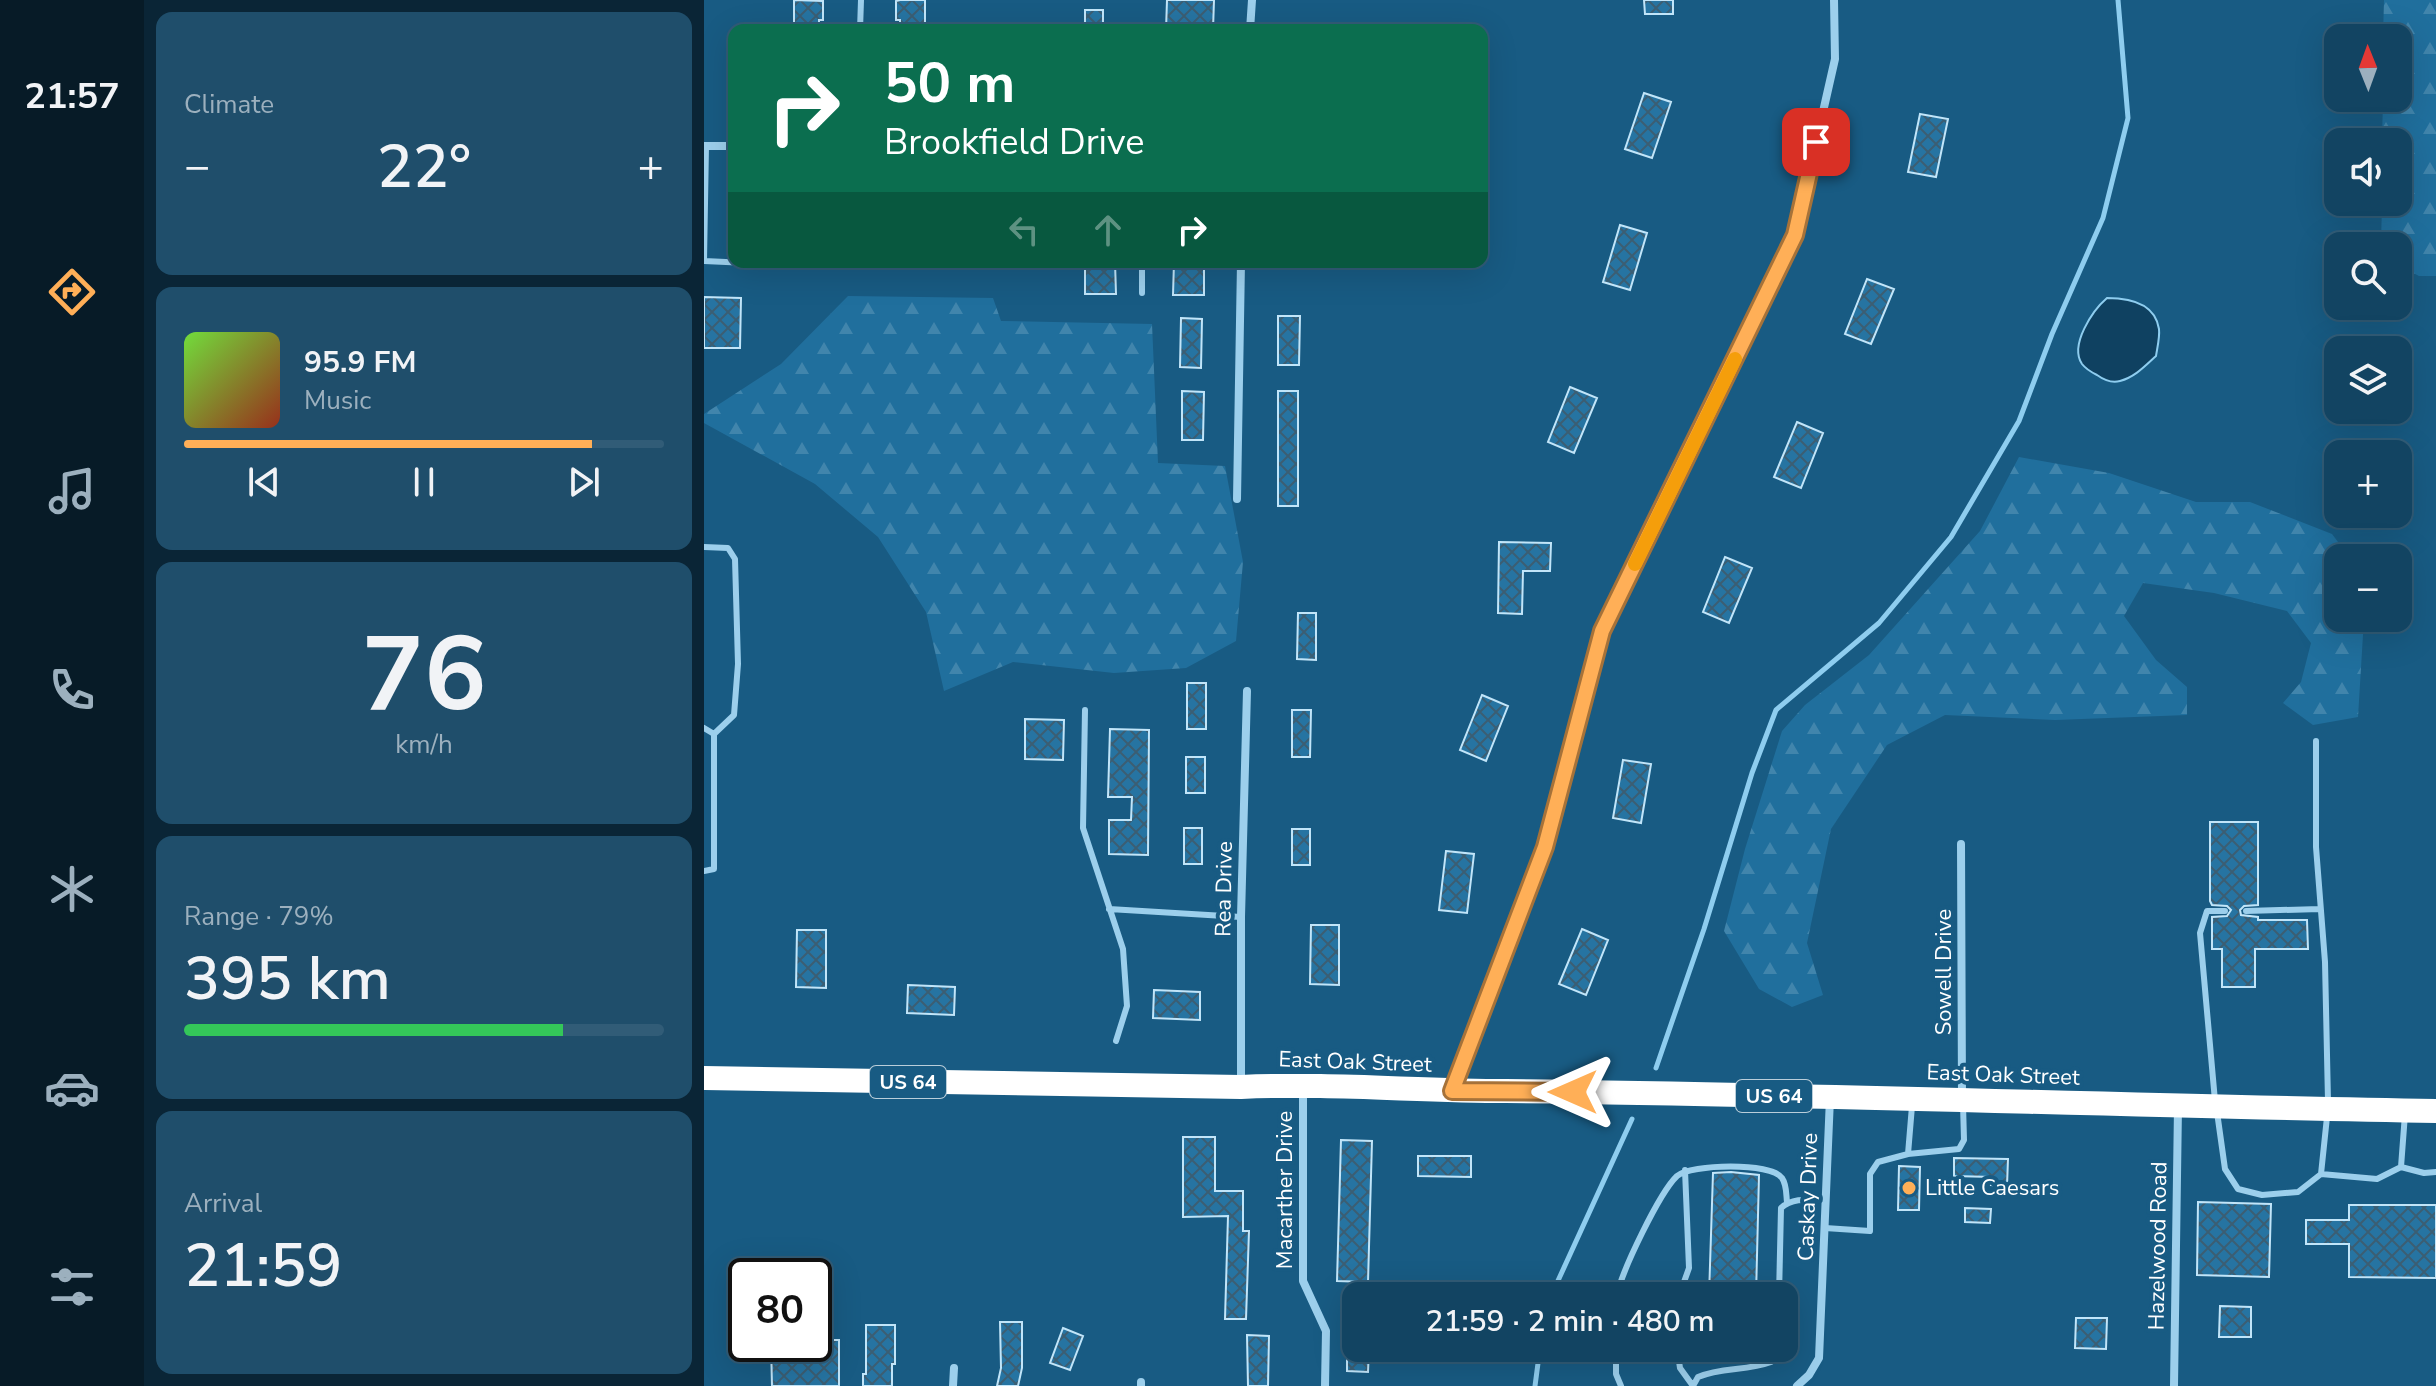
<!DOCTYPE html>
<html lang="en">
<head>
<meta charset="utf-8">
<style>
	:root { --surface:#124462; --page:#1f4e6b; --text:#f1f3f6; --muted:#9cb0be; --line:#315c77; --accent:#ffaf57 }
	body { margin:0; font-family:"Nunito Sans",sans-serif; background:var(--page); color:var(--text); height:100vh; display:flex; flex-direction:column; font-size:30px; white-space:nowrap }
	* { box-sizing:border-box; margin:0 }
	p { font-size:26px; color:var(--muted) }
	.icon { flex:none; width:44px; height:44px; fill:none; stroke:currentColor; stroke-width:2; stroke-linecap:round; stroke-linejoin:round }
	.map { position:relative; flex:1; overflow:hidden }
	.sheet { display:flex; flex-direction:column; gap:12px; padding:12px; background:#0a2536; width:560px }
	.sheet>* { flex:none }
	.guide { position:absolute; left:24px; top:24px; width:760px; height:244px; border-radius:16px; box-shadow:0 8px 32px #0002,0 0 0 2px var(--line); background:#0b6e4f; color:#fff; overflow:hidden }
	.needle { width:52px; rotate:359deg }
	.fabs { position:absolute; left:1620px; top:24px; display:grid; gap:16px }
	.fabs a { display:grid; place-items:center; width:88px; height:88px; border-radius:16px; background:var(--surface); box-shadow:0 8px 32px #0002,0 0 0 2px var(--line); font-size:40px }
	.speed { position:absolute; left:24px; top:1258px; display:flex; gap:16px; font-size:40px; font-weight:700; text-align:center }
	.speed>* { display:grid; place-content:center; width:104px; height:104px; border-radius:50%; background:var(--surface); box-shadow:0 8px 32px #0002,0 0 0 2px var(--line); line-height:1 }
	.speed .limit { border:4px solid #111; border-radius:12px; background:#fff; color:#111 }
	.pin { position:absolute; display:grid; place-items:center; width:68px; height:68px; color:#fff; margin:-34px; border-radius:16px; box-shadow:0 4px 12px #0006 }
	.me { position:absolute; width:88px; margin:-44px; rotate:270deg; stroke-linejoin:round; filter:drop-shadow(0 0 6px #0008) }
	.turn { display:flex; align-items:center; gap:28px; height:168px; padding:0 24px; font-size:36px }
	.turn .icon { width:104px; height:104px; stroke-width:2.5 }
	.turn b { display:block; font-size:56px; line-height:68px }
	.lanes { display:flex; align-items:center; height:76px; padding:0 24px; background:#0003; justify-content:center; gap:40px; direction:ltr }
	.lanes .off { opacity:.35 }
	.big { font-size:60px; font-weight:600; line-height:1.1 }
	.sheet .card { flex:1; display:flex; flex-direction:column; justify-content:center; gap:12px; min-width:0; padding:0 28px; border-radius:16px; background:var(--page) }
	.sheet .dial { align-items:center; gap:0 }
	.dial b { font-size:104px; line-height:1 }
	.song { display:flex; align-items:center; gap:24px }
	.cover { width:96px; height:96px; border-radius:12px; background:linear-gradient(135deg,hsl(100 70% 55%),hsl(10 70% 35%)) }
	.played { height:8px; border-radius:4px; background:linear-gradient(90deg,var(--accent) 85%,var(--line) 85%) }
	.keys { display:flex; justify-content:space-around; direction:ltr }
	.heat { display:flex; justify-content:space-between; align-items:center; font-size:44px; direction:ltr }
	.charge { height:12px; border-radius:6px; background:linear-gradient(90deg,#34c759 79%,var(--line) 0) }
	.trip { position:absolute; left:638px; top:1282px; width:456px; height:80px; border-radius:16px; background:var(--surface); box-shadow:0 8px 32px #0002,0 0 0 2px var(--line); font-weight:600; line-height:80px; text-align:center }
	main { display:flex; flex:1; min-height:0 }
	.tabs { display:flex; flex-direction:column; width:144px; justify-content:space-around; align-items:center; background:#071b27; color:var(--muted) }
	.tabs .icon { width:56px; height:56px }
	.tabs .current { color:var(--accent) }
	.tabs b { font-size:36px; color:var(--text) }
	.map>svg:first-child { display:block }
</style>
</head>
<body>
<main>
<nav class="tabs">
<b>21:57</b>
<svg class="icon current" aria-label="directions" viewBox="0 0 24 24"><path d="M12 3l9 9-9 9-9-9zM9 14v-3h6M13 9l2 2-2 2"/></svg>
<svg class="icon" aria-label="music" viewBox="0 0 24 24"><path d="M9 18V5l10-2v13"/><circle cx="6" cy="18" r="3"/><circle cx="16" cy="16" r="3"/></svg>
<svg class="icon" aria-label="phone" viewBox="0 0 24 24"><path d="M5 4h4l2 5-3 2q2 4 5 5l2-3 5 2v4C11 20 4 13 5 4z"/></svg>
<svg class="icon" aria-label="climate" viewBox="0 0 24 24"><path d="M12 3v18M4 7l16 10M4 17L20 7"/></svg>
<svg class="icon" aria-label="car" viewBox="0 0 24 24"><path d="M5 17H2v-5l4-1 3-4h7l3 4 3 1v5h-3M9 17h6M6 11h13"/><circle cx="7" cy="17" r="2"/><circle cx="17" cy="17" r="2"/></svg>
<svg class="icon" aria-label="filters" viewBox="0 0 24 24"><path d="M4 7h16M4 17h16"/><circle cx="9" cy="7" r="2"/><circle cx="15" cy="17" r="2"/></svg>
</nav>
<section class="sheet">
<div class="card"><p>Climate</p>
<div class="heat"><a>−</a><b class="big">22°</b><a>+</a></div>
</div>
<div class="card">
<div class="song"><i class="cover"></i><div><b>95.9 FM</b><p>Music</p></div></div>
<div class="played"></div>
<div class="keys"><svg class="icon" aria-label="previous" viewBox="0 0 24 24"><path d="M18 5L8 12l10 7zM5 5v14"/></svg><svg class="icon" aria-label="pause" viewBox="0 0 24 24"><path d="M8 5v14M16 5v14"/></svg><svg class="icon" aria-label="next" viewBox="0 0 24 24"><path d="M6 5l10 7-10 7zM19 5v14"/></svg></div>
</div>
<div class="card dial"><b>76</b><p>km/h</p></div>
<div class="card"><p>Range · 79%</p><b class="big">395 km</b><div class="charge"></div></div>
<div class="card"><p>Arrival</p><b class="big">21:59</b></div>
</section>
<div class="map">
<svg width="1732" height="1386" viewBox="0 0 1732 1386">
	<defs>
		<pattern id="forest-firs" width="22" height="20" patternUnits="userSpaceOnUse" patternTransform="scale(2)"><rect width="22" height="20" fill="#206f9d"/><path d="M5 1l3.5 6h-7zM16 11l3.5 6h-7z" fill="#4185ac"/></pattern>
		<pattern id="building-cross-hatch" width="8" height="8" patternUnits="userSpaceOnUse" patternTransform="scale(2)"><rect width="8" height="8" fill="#2674a2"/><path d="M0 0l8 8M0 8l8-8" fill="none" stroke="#3b5e73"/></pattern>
	</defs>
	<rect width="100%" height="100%" fill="#185b83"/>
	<!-- forest -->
	<path fill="url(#forest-firs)" d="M1680,0H1732V276H1715L1694,265V246H1677L1678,202H1694V142H1678L1679,98H1694V38H1679Z
		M144,296L289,298L297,321L448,324L454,463L521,466L539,562L532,641L482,668L410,673L309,662L240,691L222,612L174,537L111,484L0,423V414L77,364Z
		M1315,457L1405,473L1492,502H1546L1628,534L1646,558H1634V618H1660L1654,717L1609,725L1579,703L1597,682L1607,643L1583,611L1510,593L1439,583L1420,616L1452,660L1483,687V715L1351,720L1241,715L1183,745L1127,829L1103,943L1119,995L1088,1007L1055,989L1020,931L1041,849L1078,731L1101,705L1165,655L1276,531Z"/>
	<!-- water -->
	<path fill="#0f4161" stroke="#8ecdef" stroke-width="2" d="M1403,298C1425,298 1451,303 1455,329C1456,337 1453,349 1452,356C1441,366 1431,377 1416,381C1409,383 1400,380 1393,375C1389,373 1381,368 1378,364C1365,345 1389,310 1403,298Z"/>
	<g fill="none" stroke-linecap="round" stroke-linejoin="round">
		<!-- stream -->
		<path stroke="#8ecdef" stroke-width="5" d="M952,1068L1000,929L1048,773L1072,710L1175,623L1247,537L1315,421L1348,334L1399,218L1424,118L1414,0
			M847,1296L928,1119
			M831,1386L836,1348"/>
	</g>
	<!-- building -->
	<path fill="url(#building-cross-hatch)" stroke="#c1e5f9" stroke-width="2" d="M90,0L119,1V20H115V30H90Z
		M196,0H221V30H196V20H192V1Z
		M463,0H510L509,30H462Z
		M940,0H969V14H941Z
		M381,10H399V24H381Z
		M940,93L967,102L948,158L921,149Z
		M1216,114L1244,119L1232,177L1204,172Z
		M916,225L943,233L926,290L899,282Z
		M381,262H411L412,294H381Z
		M470,262H500V295H469Z
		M1163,279L1190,289L1167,344L1141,334Z
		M0,297L37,298L36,348H0Z
		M574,316H596L595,365H574Z
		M477,318L498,319L497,368L476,367Z
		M866,387L893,398L870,453L844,442Z
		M478,391L500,392L499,440H478Z
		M574,391H594V506H574Z
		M1093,422L1119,433L1097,488L1070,477Z
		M795,542L847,543L846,571H819L818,614L794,613Z
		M1021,557L1048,568L1025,623L999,612Z
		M594,613H612V660L593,659Z
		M483,683H502V729H483Z
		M778,695L804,706L782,761L756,750Z
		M588,710H607L606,757H588Z
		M321,719L360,720L359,760L321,759Z
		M406,729L445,730L444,855L405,854V820H427L428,797H404Z
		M482,757H501V793H482Z
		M919,760L947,764L937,823L909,818Z
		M1506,822H1554V905L1540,906L1536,910L1537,915L1554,917V920H1603L1604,949H1551V987H1518V949H1508V917L1523,916L1527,910L1523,906L1508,905L1506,901Z
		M480,828H498V864H480Z
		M588,829H606V865H588Z
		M742,851L770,854L763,913L735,910Z
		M607,925H635V985L606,984Z
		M878,929L904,940L882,995L855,984Z
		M93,930H122V988L92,987Z
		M204,985L251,987L250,1015L203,1013Z
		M450,990L496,992V1020L449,1018Z
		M479,1137H511V1191H539V1231H545L542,1319H521L524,1216L479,1217Z
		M637,1140L668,1141L664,1282L633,1281Z
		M714,1156H767V1177L714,1176Z
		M1250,1158L1304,1159L1303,1186L1287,1185L1288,1177L1250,1176Z
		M1195,1166L1216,1167L1215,1210H1194Z
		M1027,1172L1055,1175L1052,1296H1005L1009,1173Z
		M1494,1202L1567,1204L1565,1277L1493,1275Z
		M1645,1205H1732V1278L1645,1277V1244H1602V1220H1645Z
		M1261,1208L1287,1209L1286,1223L1261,1222Z
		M1516,1306L1547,1307V1337H1515Z
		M1372,1318H1403L1402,1349L1371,1348Z
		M296,1322H318V1368L314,1386H293L297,1368Z
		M162,1325H191V1364H188V1386H159V1374H162Z
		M359,1328L379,1336L366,1370L346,1363Z
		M543,1335L565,1336L564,1386H544Z
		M110,1340H135V1386H68L67,1344H110Z
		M643,1348H665L664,1372L643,1371Z"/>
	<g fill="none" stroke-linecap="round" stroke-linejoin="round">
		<!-- lane -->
		<path stroke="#9ccfec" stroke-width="6" d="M156,30L157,0
			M2,146L0,261L128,267V262
			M438,262V293
			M0,547L24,548L31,559L34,664L30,715L10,734
			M381,710L379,828L419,949L423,1006L412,1041
			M0,728L10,734V869L0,871
			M1612,741V847L1621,962L1624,1101
			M405,909L537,917
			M1542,911L1616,909
			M1511,1101L1496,933L1503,911H1521
			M1513,1112L1521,1169L1534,1189L1558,1195L1594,1192L1617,1174L1623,1117
			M1204,1154L1208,1106
			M1697,1167L1720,1173L1732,1172
			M1617,1174L1673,1179L1697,1167L1701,1114
			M1121,1228L1166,1231V1174L1174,1162L1204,1154L1255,1149L1260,1140L1259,1104
			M915,1285L977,1288
			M913,1296C917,1272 956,1192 973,1176C987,1164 1067,1162 1078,1178C1083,1185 1082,1195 1083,1202
			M975,1296L985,1268L981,1170
			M1075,1296L1077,1208C1089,1197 1107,1200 1122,1200
			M912,1348V1374L917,1386
			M973,1348L976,1368L989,1386
			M989,1386L994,1377C1017,1367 1043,1371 1067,1362L1073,1348"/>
		<!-- street -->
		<path stroke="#9ccfec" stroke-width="8" d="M546,30L548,0
			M0,146H30
			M533,499L537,262
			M1257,844L1258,1098
			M537,1086V917L543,691
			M750,1087L841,847L898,631L1091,235L1131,59L1130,0
			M599,1088V1281L622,1331L621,1386
			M249,1386L250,1368
			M437,1386V1382
			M1093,1386L1105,1375L1115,1358L1126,1098
			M1470,1386L1474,1107"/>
		<!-- highway -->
		<path stroke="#fff" stroke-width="24" d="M0,1078L537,1087C625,1083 714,1091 802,1091C1112,1094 1422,1106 1732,1111"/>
	</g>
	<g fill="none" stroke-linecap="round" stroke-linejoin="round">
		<!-- route casing -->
		<g stroke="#a67239" stroke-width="20">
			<path id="route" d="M869,1092L748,1091L841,847L898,631L1091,235L1112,142"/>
		</g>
		<!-- route -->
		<use href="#route" stroke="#ffaf57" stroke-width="14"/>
		<!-- slow -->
		<path stroke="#f59e0b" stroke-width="14" d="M931,564L1031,359"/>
	</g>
	<!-- markers -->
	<circle fill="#ffaf57" stroke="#185b83" stroke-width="3" cx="1205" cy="1188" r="8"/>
	<g text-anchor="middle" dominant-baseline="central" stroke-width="8" stroke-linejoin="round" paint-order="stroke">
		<!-- shield labels -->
		<g fill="#185b83" stroke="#baceda" stroke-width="2">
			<rect x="166" y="1066" width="76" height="32" rx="6"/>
			<rect x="1032" y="1080" width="76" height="32" rx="6"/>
		</g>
		<g font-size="20" font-weight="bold" fill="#fff">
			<text x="204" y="1082">US 64</text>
			<text x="1070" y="1096">US 64</text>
		</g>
		<!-- street labels -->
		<g font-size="22" fill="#fff" stroke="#185b83">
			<text transform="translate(520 889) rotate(-89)">Rea Drive</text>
			<text transform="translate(1240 972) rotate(-90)">Sowell Drive</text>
			<text transform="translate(651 1062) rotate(2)">East Oak Street</text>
			<text transform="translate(1299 1075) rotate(2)">East Oak Street</text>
			<text transform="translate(581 1190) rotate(-90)">Macarther Drive</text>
			<text transform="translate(1104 1197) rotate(-88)">Caskay Drive</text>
			<text transform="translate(1454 1246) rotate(-89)">Hazelwood Road</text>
		</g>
		<!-- poi labels -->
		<g font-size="22" fill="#fff" stroke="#185b83" text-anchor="start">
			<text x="1221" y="1188">Little Caesars</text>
		</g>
	</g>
</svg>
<div class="fabs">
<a><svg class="needle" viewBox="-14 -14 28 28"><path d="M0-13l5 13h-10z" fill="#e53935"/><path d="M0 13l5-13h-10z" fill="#9cb0be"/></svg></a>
<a><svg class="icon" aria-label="sound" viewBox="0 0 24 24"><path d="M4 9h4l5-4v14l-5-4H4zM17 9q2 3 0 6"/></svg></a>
<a><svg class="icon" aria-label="search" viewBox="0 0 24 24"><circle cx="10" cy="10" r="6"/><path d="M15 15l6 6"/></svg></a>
<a><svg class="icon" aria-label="layers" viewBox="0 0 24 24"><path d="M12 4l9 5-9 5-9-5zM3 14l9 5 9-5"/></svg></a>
<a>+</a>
<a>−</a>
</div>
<div class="speed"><div class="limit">80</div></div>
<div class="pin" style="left:1112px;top:142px;background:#d93025"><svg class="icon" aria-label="arrive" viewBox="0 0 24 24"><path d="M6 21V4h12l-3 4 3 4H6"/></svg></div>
<svg class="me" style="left:869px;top:1092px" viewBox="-20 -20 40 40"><path d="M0-17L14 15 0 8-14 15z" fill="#ffaf57" stroke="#fff" stroke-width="4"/></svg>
<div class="trip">21:59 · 2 min · 480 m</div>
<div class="guide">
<div class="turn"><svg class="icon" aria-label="right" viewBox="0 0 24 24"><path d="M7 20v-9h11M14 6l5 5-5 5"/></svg><div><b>50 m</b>Brookfield Drive</div></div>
<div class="lanes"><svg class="icon off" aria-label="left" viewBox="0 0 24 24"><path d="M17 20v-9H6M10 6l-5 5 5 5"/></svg><svg class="icon off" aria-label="ahead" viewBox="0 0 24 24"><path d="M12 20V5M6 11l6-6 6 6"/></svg><svg class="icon" aria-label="right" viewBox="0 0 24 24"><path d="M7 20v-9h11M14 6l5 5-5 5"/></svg></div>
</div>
</div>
</main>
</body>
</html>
